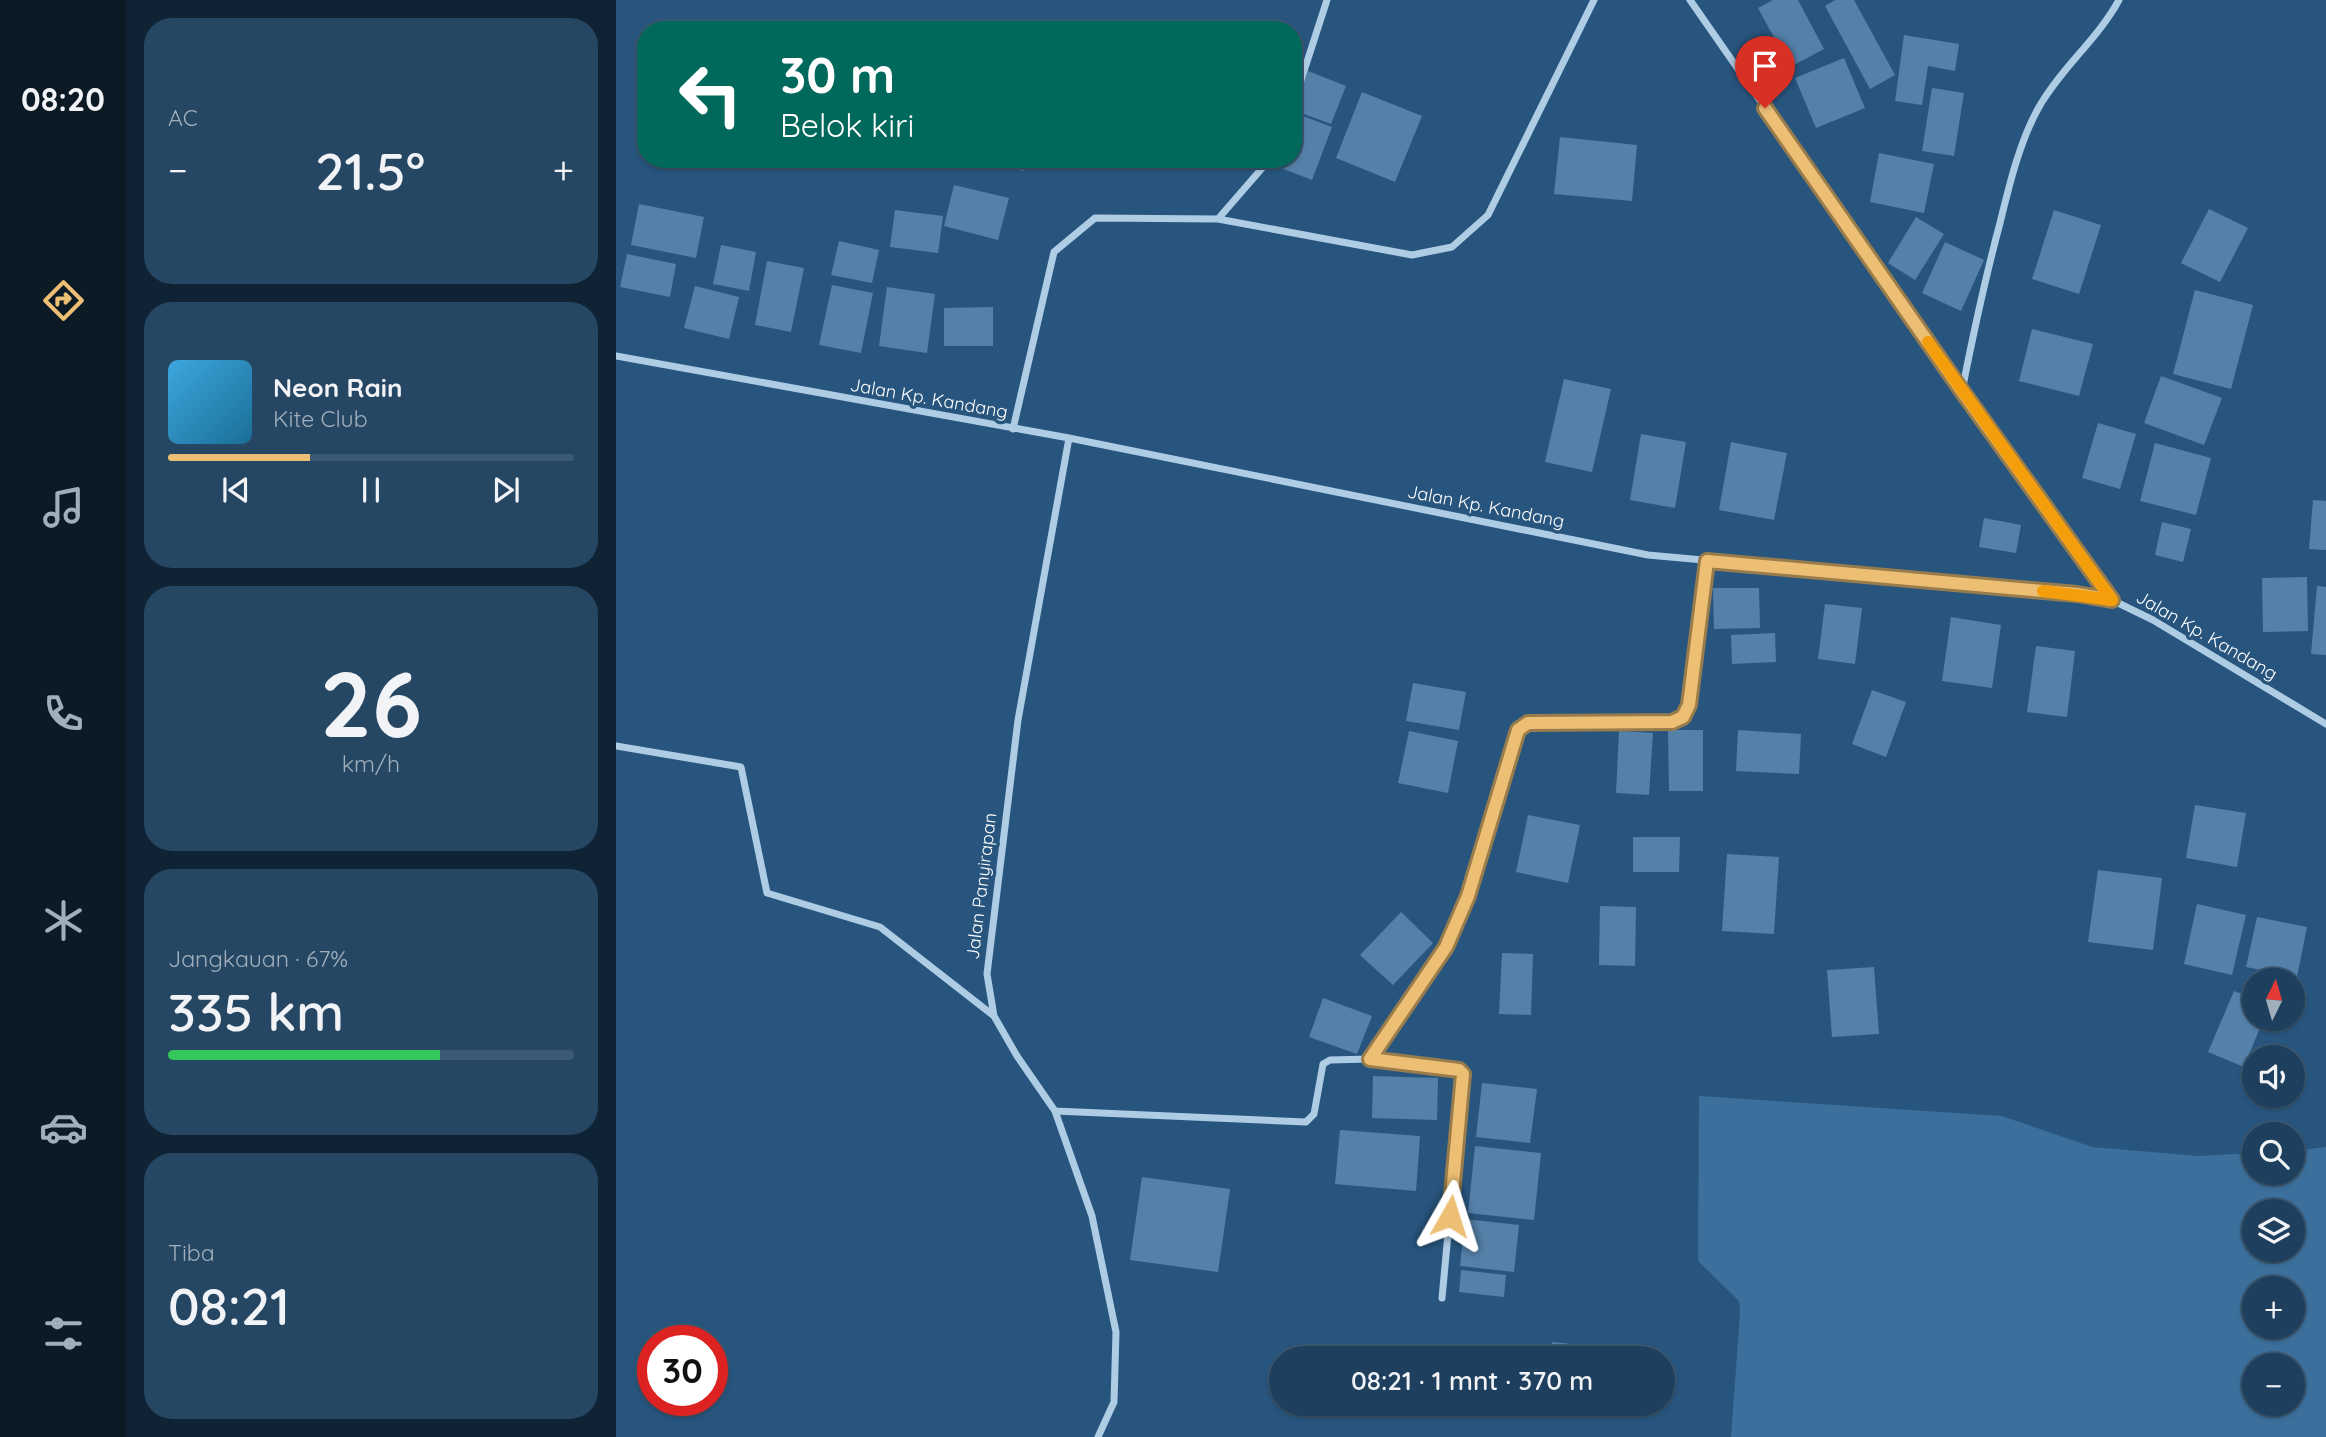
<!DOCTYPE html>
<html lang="id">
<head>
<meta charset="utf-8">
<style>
	:root { --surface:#1e405e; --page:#264764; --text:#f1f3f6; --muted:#a1afbc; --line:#3c5973; --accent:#ecbf75 }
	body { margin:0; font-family:Quicksand,sans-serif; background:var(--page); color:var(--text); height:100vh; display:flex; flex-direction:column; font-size:26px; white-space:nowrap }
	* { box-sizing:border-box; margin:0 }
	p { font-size:23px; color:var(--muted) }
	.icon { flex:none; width:38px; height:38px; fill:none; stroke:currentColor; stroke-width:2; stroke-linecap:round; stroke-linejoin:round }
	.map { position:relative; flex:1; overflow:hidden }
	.sheet { display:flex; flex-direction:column; gap:18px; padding:18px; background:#102334; width:490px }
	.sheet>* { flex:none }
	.guide { position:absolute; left:21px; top:21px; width:665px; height:147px; border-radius:28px; box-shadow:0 2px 5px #0004,0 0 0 2px var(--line); background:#00695c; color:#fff; overflow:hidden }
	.needle { width:46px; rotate:5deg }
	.buttons { position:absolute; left:1626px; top:968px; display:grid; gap:14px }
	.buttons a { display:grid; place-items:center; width:63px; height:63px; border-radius:50%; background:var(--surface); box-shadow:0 2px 5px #0004,0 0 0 2px var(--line); font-size:35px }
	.speed { position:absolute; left:21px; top:1325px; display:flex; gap:14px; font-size:35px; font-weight:700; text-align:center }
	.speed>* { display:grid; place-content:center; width:91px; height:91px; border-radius:50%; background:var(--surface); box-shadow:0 2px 5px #0004,0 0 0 2px var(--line); line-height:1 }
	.speed .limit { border:10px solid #d22; background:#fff; color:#111 }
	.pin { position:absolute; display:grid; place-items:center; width:60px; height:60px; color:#fff; margin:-72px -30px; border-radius:50% 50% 50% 0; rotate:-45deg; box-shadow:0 0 7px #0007 }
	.pin .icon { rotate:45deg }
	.me { position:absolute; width:77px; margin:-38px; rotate:6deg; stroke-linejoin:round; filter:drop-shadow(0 0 5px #0008) }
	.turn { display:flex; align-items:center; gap:24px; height:147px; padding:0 28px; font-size:32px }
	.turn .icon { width:91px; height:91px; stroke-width:2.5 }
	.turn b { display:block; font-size:49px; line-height:60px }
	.big { font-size:52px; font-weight:600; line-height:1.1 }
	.sheet .widget { flex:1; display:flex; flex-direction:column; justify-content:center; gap:10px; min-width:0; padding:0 24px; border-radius:28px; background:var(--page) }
	.sheet .dial { align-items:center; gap:0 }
	.dial b { font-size:91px; line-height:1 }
	.song { display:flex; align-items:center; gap:21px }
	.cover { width:84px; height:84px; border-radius:10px; background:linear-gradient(135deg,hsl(200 70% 55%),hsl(200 70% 35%)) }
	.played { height:7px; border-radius:4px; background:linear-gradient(90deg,var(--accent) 35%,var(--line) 35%) }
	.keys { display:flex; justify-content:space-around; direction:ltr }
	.heat { display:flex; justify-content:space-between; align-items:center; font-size:38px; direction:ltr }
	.charge { height:10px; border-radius:5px; background:linear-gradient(90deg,#34c759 67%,var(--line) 0) }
	.trip { position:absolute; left:653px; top:1346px; width:406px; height:70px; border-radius:35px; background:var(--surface); box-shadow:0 2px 5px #0004,0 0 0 2px var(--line); font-weight:600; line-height:70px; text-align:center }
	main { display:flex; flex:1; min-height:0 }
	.menu { display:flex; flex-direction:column; width:126px; justify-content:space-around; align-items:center; background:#0c1a26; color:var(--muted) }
	.menu .icon { width:49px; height:49px }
	.menu .on { color:var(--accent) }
	.menu b { font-size:32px; color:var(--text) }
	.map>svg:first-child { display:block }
</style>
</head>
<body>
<main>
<nav class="menu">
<b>08:20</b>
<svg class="icon on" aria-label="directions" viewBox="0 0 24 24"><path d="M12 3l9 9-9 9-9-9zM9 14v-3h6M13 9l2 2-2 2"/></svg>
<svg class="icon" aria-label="music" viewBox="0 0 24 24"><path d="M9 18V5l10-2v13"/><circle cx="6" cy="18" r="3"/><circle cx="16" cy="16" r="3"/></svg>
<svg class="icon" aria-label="phone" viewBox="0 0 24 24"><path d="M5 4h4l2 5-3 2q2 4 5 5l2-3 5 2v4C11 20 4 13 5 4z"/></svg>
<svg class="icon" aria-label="climate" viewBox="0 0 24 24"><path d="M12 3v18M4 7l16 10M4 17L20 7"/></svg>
<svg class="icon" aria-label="car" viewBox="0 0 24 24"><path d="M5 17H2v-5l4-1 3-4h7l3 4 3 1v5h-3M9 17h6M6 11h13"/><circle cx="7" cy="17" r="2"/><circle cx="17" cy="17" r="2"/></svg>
<svg class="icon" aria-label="filters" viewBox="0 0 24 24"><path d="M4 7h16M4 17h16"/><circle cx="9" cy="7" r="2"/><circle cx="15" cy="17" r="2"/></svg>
</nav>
<section class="sheet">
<div class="widget"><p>AC</p>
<div class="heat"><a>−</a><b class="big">21.5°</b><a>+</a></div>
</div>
<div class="widget">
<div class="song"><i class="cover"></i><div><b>Neon Rain</b><p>Kite Club</p></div></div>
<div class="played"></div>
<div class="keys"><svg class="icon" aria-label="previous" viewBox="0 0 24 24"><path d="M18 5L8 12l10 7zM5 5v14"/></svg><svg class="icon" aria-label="pause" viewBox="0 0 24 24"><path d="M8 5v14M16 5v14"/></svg><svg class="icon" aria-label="next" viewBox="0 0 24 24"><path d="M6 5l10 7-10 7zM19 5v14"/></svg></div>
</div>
<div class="widget dial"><b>26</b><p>km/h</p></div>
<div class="widget"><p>Jangkauan · 67%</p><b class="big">335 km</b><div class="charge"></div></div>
<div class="widget"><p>Tiba</p><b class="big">08:21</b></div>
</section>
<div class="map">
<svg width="1710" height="1437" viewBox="0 0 1710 1437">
	<rect width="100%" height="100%" fill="#28557e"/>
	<!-- green -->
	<path fill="#3c6f9b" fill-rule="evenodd" d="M1083,1096L1386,1116L1476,1147L1582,1156L1638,1153V1172H1676L1677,1151L1710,1147V1437H1115L1124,1313L1123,1301L1082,1261ZM1638,1211H1676V1250H1638ZM1638,1288H1676V1326H1638ZM1676,1365V1404H1638V1365Z"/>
	<!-- building -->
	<path fill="#5581a8" d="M1157,0H1182L1208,49L1174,67L1142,8Z
		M1219,0H1238L1279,75L1254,89L1209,6Z
		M1288,35L1343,44L1339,71L1312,66L1306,105L1279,101Z
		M1228,58L1249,108L1200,128L1179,78Z
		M692,71L730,86L715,124L677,110Z
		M1316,88L1348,93L1338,156L1306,151Z
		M746,92L806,116L779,182L720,158Z
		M684,115L716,127L696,180L665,168L668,159H677V134Z
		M944,137L1021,145L1016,201L938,194Z
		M1263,153L1318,164L1308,213L1254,202Z
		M370,159H410L408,171L369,165Z
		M338,185L393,198L382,240L328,226Z
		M23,204L88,217L80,258L15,245Z
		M1593,209L1632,228L1604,282L1565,263Z
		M279,210L327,216L322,253L274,247Z
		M1438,210L1485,225L1463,294L1416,279Z
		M1300,217L1328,234L1299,280L1272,263Z
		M223,241L263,250L256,283L215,275Z
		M1329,242L1368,260L1345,311L1306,293Z
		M105,245L140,252L133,291L97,284Z
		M11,254L60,264L54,297L4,287Z
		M151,261L188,268L175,332L139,325Z
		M216,285L257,293L245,353L203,345Z
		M79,286L123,297L113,339L68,328Z
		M271,287L319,294L311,353L263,346Z
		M1579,290L1637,305L1615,389L1557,374Z
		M377,307V346H328V308Z
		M1416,329L1477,344L1463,396L1403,381Z
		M1545,376L1606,398L1588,445L1528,423Z
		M948,379L995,389L976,472L929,462Z
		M1482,423L1520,434L1504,489L1466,478Z
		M1025,434L1070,442L1059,508L1014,500Z
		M1115,442L1171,453L1158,520L1103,510Z
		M1539,443L1595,458L1580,515L1524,501Z
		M1697,500L1710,501V550L1693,549Z
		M1368,518L1405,525L1400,553L1363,547Z
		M1546,522L1575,529L1567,562L1539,555Z
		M1691,577L1692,631L1647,632L1646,578Z
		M1701,586L1710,587V655L1695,654Z
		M1097,588H1143L1144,628L1098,629Z
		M1209,604L1246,608L1239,664L1202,659Z
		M1335,617L1385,625L1376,688L1326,681Z
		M1159,633L1160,662L1116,664L1115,635Z
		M1420,646L1459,651L1451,717L1411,712Z
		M797,683L850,692L843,730L790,721Z
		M1256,690L1290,702L1270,757L1236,744Z
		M1052,730H1087V791H1053Z
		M1122,730L1185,734L1183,774L1120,771Z
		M793,731L842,741L832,793L782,783Z
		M1003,731L1037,733L1033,795L1000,793Z
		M1579,805L1630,813L1621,867L1570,858Z
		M912,815L964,825L952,883L900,872Z
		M1017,837H1064L1063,872H1017Z
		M1111,854L1163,857L1158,934L1106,931Z
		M1482,870L1546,878L1537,950L1472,942Z
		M1581,904L1630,915L1616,975L1568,964Z
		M984,906L1020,907L1019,966L983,965Z
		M785,912L817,943L777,985L744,955Z
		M1641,917L1691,927L1681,977L1630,967Z
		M886,953L917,954L915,1015L883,1014Z
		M1258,967L1263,1034L1216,1037L1211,970Z
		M1618,991L1638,999V1018H1648L1628,1067L1592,1052Z
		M707,998L756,1016L741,1054L693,1037Z
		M757,1076L822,1078L821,1120L756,1118Z
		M866,1083L921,1089L914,1143L860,1137Z
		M724,1130L804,1136L800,1191L719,1184Z
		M859,1146L925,1153L918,1220L852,1213Z
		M526,1177L614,1189L602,1272L514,1260Z
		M849,1219L903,1225L898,1272L844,1266Z
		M845,1270L890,1275L888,1297L843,1292Z
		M936,1342L974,1346L973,1358H934Z
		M981,1346L1018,1349L1017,1358H980Z"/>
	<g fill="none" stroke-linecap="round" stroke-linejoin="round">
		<!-- street -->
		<path stroke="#aecce4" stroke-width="7" d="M1074,0L1346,391L1496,600
			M677,105L711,0
			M602,219L796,255L836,247L872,215L978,0
			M0,356L453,438L1032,555L1461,594L1496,600L1537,620L1710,724
			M1346,391C1357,335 1369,279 1384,223C1393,186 1404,140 1423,107C1446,67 1481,40 1503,0
			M397,429L438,252L479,218L602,219L654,159
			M453,438L402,720L371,974L378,1016L401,1056L439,1111L476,1216L500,1332L498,1402L482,1437
			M0,746L125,767L151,893L264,927L378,1016
			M754,1059L843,1070L847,1074L826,1298
			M439,1111L690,1122L698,1114L707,1064L714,1060L754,1059L830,947L852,896L902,730L912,723L1056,722L1067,717L1073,705L1091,561"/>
	</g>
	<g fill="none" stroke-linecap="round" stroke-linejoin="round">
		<!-- route casing -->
		<g stroke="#997c4c" stroke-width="18">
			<path id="route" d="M834,1216L847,1074L843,1070L754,1059L830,947L852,896L902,730L912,723L1056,722L1067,717L1073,705L1091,561L1461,594L1496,600L1346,391L1149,108"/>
		</g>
		<!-- route -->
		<use href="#route" stroke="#ecbf75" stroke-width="12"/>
		<!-- slow -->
		<path stroke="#f59e0b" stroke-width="12" d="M1312,342L1496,600L1427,591"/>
	</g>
	<g text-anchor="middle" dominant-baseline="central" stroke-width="7" stroke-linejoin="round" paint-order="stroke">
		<!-- street labels -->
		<g font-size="18" fill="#fff" stroke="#28557e">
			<text transform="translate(313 398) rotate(10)">Jalan Kp. Kandang</text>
			<text transform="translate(870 506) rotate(11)">Jalan Kp. Kandang</text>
			<text transform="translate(1591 635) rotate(30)">Jalan Kp. Kandang</text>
			<text transform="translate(365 886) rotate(-83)">Jalan Panyirapan</text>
		</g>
	</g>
</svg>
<div class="buttons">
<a><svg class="needle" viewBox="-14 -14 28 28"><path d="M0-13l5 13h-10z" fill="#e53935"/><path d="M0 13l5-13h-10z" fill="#a1afbc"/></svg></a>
<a><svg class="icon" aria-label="sound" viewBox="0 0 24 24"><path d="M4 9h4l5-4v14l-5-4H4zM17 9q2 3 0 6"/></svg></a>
<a><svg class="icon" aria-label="search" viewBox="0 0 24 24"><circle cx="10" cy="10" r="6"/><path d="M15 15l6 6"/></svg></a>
<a><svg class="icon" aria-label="layers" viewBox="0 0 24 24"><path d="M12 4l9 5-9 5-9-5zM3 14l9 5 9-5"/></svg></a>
<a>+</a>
<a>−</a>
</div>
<div class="speed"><div class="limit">30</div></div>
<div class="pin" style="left:1149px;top:108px;background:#d93025"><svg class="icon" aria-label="arrive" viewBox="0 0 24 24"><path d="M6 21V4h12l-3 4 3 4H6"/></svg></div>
<svg class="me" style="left:834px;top:1216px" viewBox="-20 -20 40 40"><path d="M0-17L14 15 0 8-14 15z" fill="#ecbf75" stroke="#fff" stroke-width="4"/></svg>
<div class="trip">08:21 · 1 mnt · 370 m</div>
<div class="guide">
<div class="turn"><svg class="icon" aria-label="left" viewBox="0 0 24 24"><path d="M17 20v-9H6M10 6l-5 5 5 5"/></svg><div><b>30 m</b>Belok kiri</div></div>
</div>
</div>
</main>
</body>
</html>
